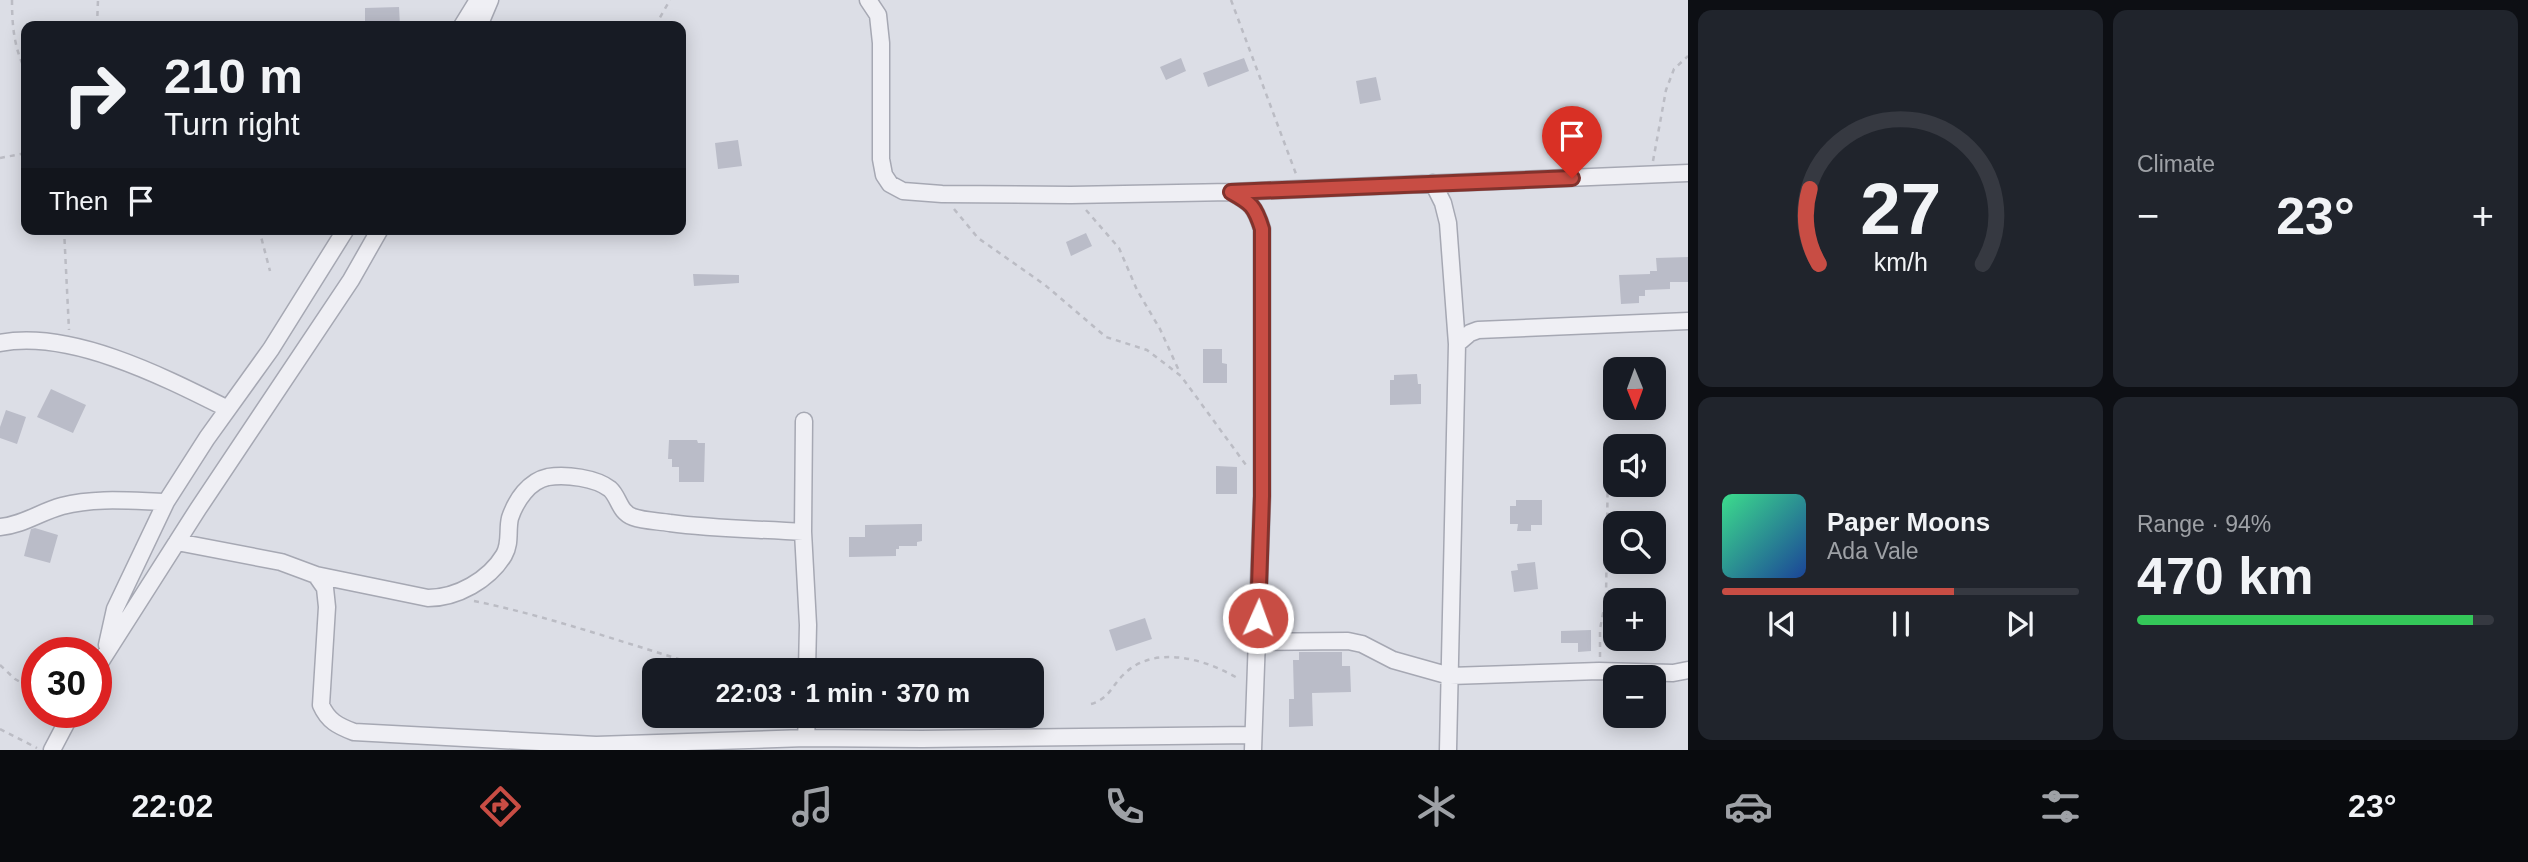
<!DOCTYPE html>
<html lang="en">
<head>
<meta charset="utf-8">
<style>
	:root { --surface:#171b24; --page:#20242c; --text:#f1f3f6; --muted:#9ea1a6; --line:#363941; --accent:#c84d44 }
	body { margin:0; font-family:Helvetica,sans-serif; background:var(--page); color:var(--text); height:100vh; display:flex; flex-direction:column; font-size:26px; white-space:nowrap }
	* { box-sizing:border-box; margin:0 }
	p { font-size:23px; color:var(--muted) }
	.icon { flex:none; width:38px; height:38px; fill:none; stroke:currentColor; stroke-width:2; stroke-linecap:round; stroke-linejoin:round }
	.map { position:relative; flex:1; overflow:hidden }
	.details { display:flex; flex-direction:column; gap:10px; padding:10px; background:#0d0f14; width:840px }
	.details>* { flex:none }
	.guide { position:absolute; left:21px; top:21px; width:665px; height:214px; border-radius:14px; box-shadow:0 4px 18px #0003; background:#171b24; color:var(--text); overflow:hidden }
	.needle { width:46px; rotate:179deg }
	.controls { position:absolute; left:1603px; top:357px; display:grid; gap:14px }
	.controls a { display:grid; place-items:center; width:63px; height:63px; border-radius:14px; background:var(--surface); box-shadow:0 4px 18px #0003; font-size:35px }
	.speed { position:absolute; left:21px; top:637px; display:flex; gap:14px; font-size:35px; font-weight:700; text-align:center }
	.speed>* { display:grid; place-content:center; width:91px; height:91px; border-radius:50%; background:var(--surface); box-shadow:0 4px 18px #0003; line-height:1 }
	.speed .limit { border:10px solid #d22; background:#fff; color:#111 }
	.pin { position:absolute; display:grid; place-items:center; width:60px; height:60px; color:#fff; margin:-72px -30px; border-radius:50% 50% 50% 0; rotate:-45deg; box-shadow:0 0 7px #0007 }
	.pin .icon { rotate:45deg }
	.me { position:absolute; width:77px; margin:-38px; rotate:2deg; stroke-linejoin:round; filter:drop-shadow(0 0 5px #0008) }
	.turn { display:flex; align-items:center; gap:24px; height:147px; padding:0 28px; font-size:32px }
	.turn .icon { width:91px; height:91px; stroke-width:2.5 }
	.turn b { display:block; font-size:49px; line-height:60px }
	.then { display:flex; align-items:center; height:66px; padding:0 28px; background:#0003; gap:14px; font-size:26px }
	.big { font-size:52px; font-weight:600; line-height:1.1 }
	.details .tile { flex:1; display:flex; flex-direction:column; justify-content:center; gap:10px; min-width:0; padding:0 24px; border-radius:14px; background:var(--page) }
	.details .dial { align-items:center; gap:0 }
	.dial svg { height:182px; overflow:visible; fill:none; stroke:var(--line); stroke-width:7; stroke-linecap:round; text-anchor:middle }
	.dial text { fill:var(--text); stroke:none }
	.song { display:flex; align-items:center; gap:21px }
	.cover { width:84px; height:84px; border-radius:10px; background:linear-gradient(135deg,hsl(150 70% 55%),hsl(220 70% 35%)) }
	.played { height:7px; border-radius:4px; background:linear-gradient(90deg,var(--accent) 65%,var(--line) 65%) }
	.keys { display:flex; justify-content:space-around; direction:ltr }
	.heat { display:flex; justify-content:space-between; align-items:center; font-size:38px; direction:ltr }
	.charge { height:10px; border-radius:5px; background:linear-gradient(90deg,#34c759 94%,var(--line) 0) }
	.details .tiles { flex:1; display:grid; gap:10px; grid-template-columns:repeat(2,1fr) }
	.trip { position:absolute; left:642px; top:658px; width:402px; height:70px; border-radius:14px; background:var(--surface); box-shadow:0 4px 18px #0003; font-weight:600; line-height:70px; text-align:center }
	.menu { display:flex; height:112px; justify-content:space-around; align-items:center; background:#090b0e; color:var(--muted) }
	.menu .icon { width:49px; height:49px }
	.menu .selected { color:var(--accent) }
	.menu b { font-size:32px; color:var(--text) }
	main { display:flex; flex:1; min-height:0 }
	.map>svg:first-child { display:block }
</style>
</head>
<body>
<main>
<div class="map">
<svg width="1688" height="750" viewBox="0 0 1688 750">
	<rect width="100%" height="100%" fill="#dcdee6"/>
	<!-- building -->
	<path fill="#babcc8" d="M399,7L400,26H365V8Z
		M1181,58L1186,71L1166,80L1160,67Z
		M1244,58L1249,71L1208,87L1203,73Z
		M1376,77L1381,100L1360,104L1356,81Z
		M738,140L742,166L718,169L715,143Z
		M1086,233L1092,246L1071,256L1066,242Z
		M1688,257V282H1670V289L1645,290V296H1639V303L1621,304L1619,275L1650,274V271H1657L1656,258Z
		M693,274L739,275V283L694,286Z
		M1203,349H1222V363L1227,364V383H1203Z
		M1417,374L1418,384H1421V404L1390,405V380H1394V375Z
		M51,389L86,405L73,433L37,417Z
		M6,410L26,417L17,444L0,438V427Z
		M669,440H697L698,443H705L704,482H679V467H672V459H668Z
		M1216,466L1237,467V494H1216Z
		M1516,500H1542V525H1531V531H1517L1518,524H1510V506H1516Z
		M922,524V541L917,542V546H899V549H896V556L849,557V537H865V525Z
		M35,528L58,535L50,563L24,556L31,529Z
		M1535,562L1538,589L1514,592L1511,571L1518,570L1517,564Z
		M1145,618L1152,639L1116,651L1109,630Z
		M1591,630V651L1578,652V643H1561V631Z
		M1299,652H1342V666H1350L1351,692L1312,693L1313,726L1289,727V699H1294L1293,660H1299Z"/>
	<g fill="none" stroke-linecap="round" stroke-linejoin="round">
		<!-- minor casing -->
		<g stroke="#a6a8b3" stroke-width="19">
			<path id="minor" d="M868,0L878,15L881,43V159L884,175L890,184L903,191L942,194L1071,195L1231,192L1688,173
				M462,26L478,0
				M479,26L490,0
				M1433,183L1443,203L1448,223L1457,344L1448,750
				M1231,192C1251,203 1255,206 1262,229V496L1253,750
				M0,343C71,329 166,378 228,409
				M1457,344L1470,333L1478,330L1688,321
				M804,421L803,532L808,625L807,670
				M0,527C23,525 40,512 62,506C96,497 132,501 166,502
				M177,542L281,562L316,575L325,588L327,607L321,705C328,721 338,726 354,732L596,745L806,738L922,739L1253,735
				M316,575L428,598C457,598 489,580 504,555C511,543 507,530 510,518C516,500 529,481 548,477C566,474 596,478 610,489C619,497 619,512 633,517C644,521 658,521 670,523C714,529 759,529 803,532
				M1258,642L1348,641L1362,644L1393,660L1450,676L1599,671L1673,673L1688,670
				M107,645L115,609L166,502L207,438L271,349L346,229
				M96,669L198,509L351,280L380,229
				M806,738L807,716
				M52,750L72,712"/>
		</g>
		<!-- path -->
		<path stroke="#bbbcc4" stroke-width="2.5" stroke-dasharray="5 5" stroke-linecap="butt" d="M12,0C12,25 14,49 26,71
			M1231,0L1296,174
			M97,26L98,0
			M655,26L670,0
			M0,158L26,153
			M1653,161L1666,90L1674,69L1688,56
			M954,209L978,238L1045,285L1106,337L1147,350L1181,376L1246,465
			M1086,210L1119,248L1137,290L1160,329L1180,373
			M64,229L69,330
			M259,229L270,271
			M474,601C557,618 635,647 716,670
			M1600,657V629L1606,598L1608,462
			M0,665L15,679L37,692
			M1091,704C1108,699 1111,688 1122,676C1153,643 1206,659 1239,679
			M0,729L37,748"/>
		<!-- minor -->
		<use href="#minor" stroke="#efeff4" stroke-width="16"/>
	</g>
	<g fill="none" stroke-linecap="round" stroke-linejoin="round">
		<!-- route casing -->
		<g stroke="#82322c" stroke-width="18">
			<path id="route" d="M1258,618L1262,496V229C1255,206 1251,203 1231,192L1572,178"/>
		</g>
		<!-- route -->
		<use href="#route" stroke="#c84d44" stroke-width="12"/>
	</g>
</svg>
<div class="controls">
<a><svg class="needle" viewBox="-14 -14 28 28"><path d="M0-13l5 13h-10z" fill="#e53935"/><path d="M0 13l5-13h-10z" fill="#9ea1a6"/></svg></a>
<a><svg class="icon" aria-label="sound" viewBox="0 0 24 24"><path d="M4 9h4l5-4v14l-5-4H4zM17 9q2 3 0 6"/></svg></a>
<a><svg class="icon" aria-label="search" viewBox="0 0 24 24"><circle cx="10" cy="10" r="6"/><path d="M15 15l6 6"/></svg></a>
<a>+</a>
<a>−</a>
</div>
<div class="speed"><div class="limit">30</div></div>
<div class="pin" style="left:1572px;top:178px;background:#d93025"><svg class="icon" aria-label="arrive" viewBox="0 0 24 24"><path d="M6 21V4h12l-3 4 3 4H6"/></svg></div>
<svg class="me" style="left:1258px;top:618px" viewBox="-20 -20 40 40"><circle r="17" fill="#c84d44" stroke="#fff" stroke-width="3"/><path d="M0-11L8 9 0 5-8 9z" fill="#fff"/></svg>
<div class="trip">22:03 · 1 min · 370 m</div>
<div class="guide">
<div class="turn"><svg class="icon" aria-label="right" viewBox="0 0 24 24"><path d="M7 20v-9h11M14 6l5 5-5 5"/></svg><div><b>210 m</b>Turn right</div></div>
<div class="then">Then<svg class="icon" aria-label="arrive" viewBox="0 0 24 24"><path d="M6 21V4h12l-3 4 3 4H6"/></svg></div>
</div>
</div>
<section class="details">
<div class="tiles">
<div class="tile dial"><svg viewBox="0 0 100 80">
<path d="M14 69A42 42 0 1 1 86 69"/>
<path d="M14 69A42 42 0 0 1 10 36" stroke="#c84d44"/>
<text x="50" y="56" font-size="32" font-weight="700">27</text>
<text x="50" y="72" font-size="11">km/h</text>
</svg></div>
<div class="tile"><p>Climate</p>
<div class="heat"><a>−</a><b class="big">23°</b><a>+</a></div>
</div>
<div class="tile">
<div class="song"><i class="cover"></i><div><b>Paper Moons</b><p>Ada Vale</p></div></div>
<div class="played"></div>
<div class="keys"><svg class="icon" aria-label="previous" viewBox="0 0 24 24"><path d="M18 5L8 12l10 7zM5 5v14"/></svg><svg class="icon" aria-label="pause" viewBox="0 0 24 24"><path d="M8 5v14M16 5v14"/></svg><svg class="icon" aria-label="next" viewBox="0 0 24 24"><path d="M6 5l10 7-10 7zM19 5v14"/></svg></div>
</div>
<div class="tile"><p>Range · 94%</p><b class="big">470 km</b><div class="charge"></div></div>
</div>
</section>
</main>
<nav class="menu">
<b>22:02</b>
<svg class="icon selected" aria-label="directions" viewBox="0 0 24 24"><path d="M12 3l9 9-9 9-9-9zM9 14v-3h6M13 9l2 2-2 2"/></svg>
<svg class="icon" aria-label="music" viewBox="0 0 24 24"><path d="M9 18V5l10-2v13"/><circle cx="6" cy="18" r="3"/><circle cx="16" cy="16" r="3"/></svg>
<svg class="icon" aria-label="phone" viewBox="0 0 24 24"><path d="M5 4h4l2 5-3 2q2 4 5 5l2-3 5 2v4C11 20 4 13 5 4z"/></svg>
<svg class="icon" aria-label="climate" viewBox="0 0 24 24"><path d="M12 3v18M4 7l16 10M4 17L20 7"/></svg>
<svg class="icon" aria-label="car" viewBox="0 0 24 24"><path d="M5 17H2v-5l4-1 3-4h7l3 4 3 1v5h-3M9 17h6M6 11h13"/><circle cx="7" cy="17" r="2"/><circle cx="17" cy="17" r="2"/></svg>
<svg class="icon" aria-label="filters" viewBox="0 0 24 24"><path d="M4 7h16M4 17h16"/><circle cx="9" cy="7" r="2"/><circle cx="15" cy="17" r="2"/></svg>
<b>23°</b>
</nav>
</body>
</html>
